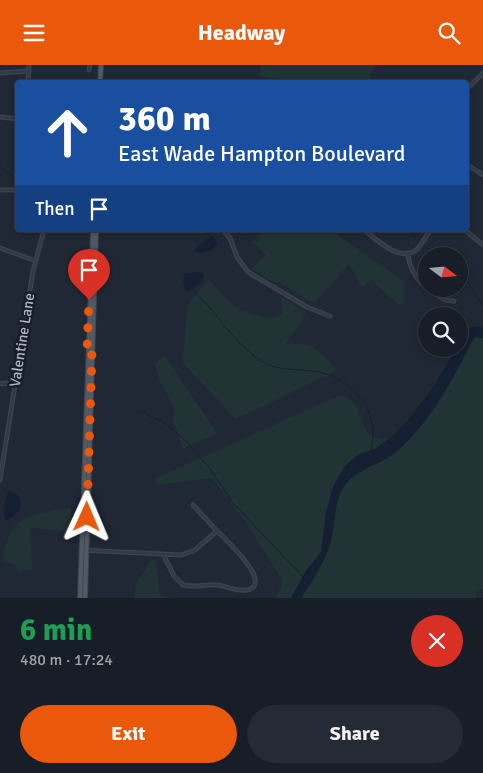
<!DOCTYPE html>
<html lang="en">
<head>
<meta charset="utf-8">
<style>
	body { margin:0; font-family:Signika,sans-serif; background:#252b34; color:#f1f3f6; height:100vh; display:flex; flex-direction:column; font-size:19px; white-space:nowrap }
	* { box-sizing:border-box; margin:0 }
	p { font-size:16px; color:#9fa2a8 }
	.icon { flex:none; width:28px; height:28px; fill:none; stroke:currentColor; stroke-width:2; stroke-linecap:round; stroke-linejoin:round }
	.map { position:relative; height:533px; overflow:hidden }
	.drawer { display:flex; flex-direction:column; background:#181e28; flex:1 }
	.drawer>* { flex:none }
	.top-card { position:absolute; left:15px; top:15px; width:454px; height:152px; border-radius:5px; box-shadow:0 2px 8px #0003,0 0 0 1px #363c45; background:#1a4fa0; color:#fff; overflow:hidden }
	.needle { width:32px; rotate:106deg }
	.buttons { position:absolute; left:418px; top:182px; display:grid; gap:10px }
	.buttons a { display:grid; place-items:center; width:50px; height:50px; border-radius:50%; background:#181e28; box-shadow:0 2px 8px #0003,0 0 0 1px #363c45; font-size:25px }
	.pin { position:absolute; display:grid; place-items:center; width:42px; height:42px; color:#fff; margin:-51px -21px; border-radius:50% 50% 50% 0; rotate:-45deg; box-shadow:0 0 5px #0007 }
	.pin .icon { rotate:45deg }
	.me { position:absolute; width:55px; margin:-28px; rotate:1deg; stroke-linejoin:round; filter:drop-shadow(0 0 4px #0008) }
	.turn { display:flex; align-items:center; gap:18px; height:105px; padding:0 20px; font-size:22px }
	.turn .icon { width:65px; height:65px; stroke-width:2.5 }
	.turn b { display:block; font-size:35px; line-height:42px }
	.then { display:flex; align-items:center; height:48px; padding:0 20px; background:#0003; gap:10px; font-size:19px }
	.round { display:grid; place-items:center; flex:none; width:52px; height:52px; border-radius:26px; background:#252b34 }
	.head { display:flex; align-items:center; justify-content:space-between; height:85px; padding:0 20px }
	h1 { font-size:30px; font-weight:700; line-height:38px; color:#1e9e55 }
	.primary-button { display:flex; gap:10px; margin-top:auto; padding:10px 20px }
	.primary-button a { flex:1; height:58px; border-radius:30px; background:#ea580c; color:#fff; font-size:20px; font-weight:700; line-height:58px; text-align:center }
	.primary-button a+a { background:#252b34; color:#f1f3f6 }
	header { display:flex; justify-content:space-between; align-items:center; height:65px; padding:0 20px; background:#ea580c; color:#fff; font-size:22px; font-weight:700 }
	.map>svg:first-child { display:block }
	.green { fill:#223336 }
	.water { fill:#141f31 }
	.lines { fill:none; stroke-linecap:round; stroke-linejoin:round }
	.stream { stroke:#141f31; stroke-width:1 }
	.street-casing { stroke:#3d434f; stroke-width:5 }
	.primary-casing { stroke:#3d434f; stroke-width:6 }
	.street { stroke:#333a46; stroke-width:2.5 }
	.primary { stroke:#515966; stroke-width:4 }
	.route { stroke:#ea580c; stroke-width:9; stroke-dasharray:0 16.2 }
	.labels { text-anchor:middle; stroke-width:5; stroke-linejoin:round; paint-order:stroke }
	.street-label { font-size:15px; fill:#adb4c3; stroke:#191f2a }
</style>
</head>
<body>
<header><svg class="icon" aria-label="menu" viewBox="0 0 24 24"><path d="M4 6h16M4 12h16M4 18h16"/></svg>Headway<svg class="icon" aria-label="search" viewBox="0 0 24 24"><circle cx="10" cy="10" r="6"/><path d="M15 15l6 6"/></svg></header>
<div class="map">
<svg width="483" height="533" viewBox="0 0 483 533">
	<rect width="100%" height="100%" fill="#202835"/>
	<g class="green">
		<path d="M261 0H377L369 10 373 18 286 17 285 15 260 11Z"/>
		<path d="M263 165H330L404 216 405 239 399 240 371 215 362 223 349 199 314 239 279 217H274L252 204 266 190 252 177Z"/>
		<path d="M209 214C230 240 240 250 274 253L283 247 280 231 307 248 286 279C291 279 297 279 302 279 317 281 328 295 336 306L236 354 183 298 187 240Z"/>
		<path d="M477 272 483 273V524L477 526 476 533H301C312 516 324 499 330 479 336 461 333 436 345 420 358 403 380 400 396 387 428 360 455 311 473 274Z"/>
		<path d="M164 290 217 368 183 384 173 354 175 344 160 317 155 299Z"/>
		<path d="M340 330C371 339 351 375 389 374L375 384 358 390 351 395 338 413 333 422 326 448 321 487 306 506 291 533H275L281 522V513L245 456 212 413 155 420 156 413Z"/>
		<path d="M70 443 71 451 75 455 76 466 73 467 31 463 32 505 17 506 15 499 2 497C10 449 28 450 70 443Z"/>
		<path d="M152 495H156L160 530 171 533H134L136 518Z"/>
	</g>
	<g class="water">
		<path d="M211 171 216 174 217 179C212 187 204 188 195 187L194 185Z"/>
		<path d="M196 207 203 208 204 211C201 218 194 223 188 226L185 225 183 215 185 209Z"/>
		<path d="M474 261 483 263V273L477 272 473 274C453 314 431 357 396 387 380 400 358 403 345 420 333 436 336 461 330 479 324 499 312 516 301 533H291L306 506 321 487 326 448 333 422 345 401 358 390 375 384 395 369 413 349 434 321 456 284H459C459 275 466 266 474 261Z"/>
		<path d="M9 425C28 433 22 449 6 455 2 447 5 433 9 425Z"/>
	</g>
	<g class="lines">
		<g class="stream">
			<path d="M0 102 18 115"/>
			<path d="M407 165 416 174"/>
			<path d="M426 183 442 187 448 191"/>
			<path d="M459 203 483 241"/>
			<path d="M193 224C198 231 205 237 211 244 226 263 241 282 261 296 277 306 296 304 313 306 347 311 376 339 373 374 373 378 371 381 371 385"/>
			<path d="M140 346 165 358 187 377 211 405 232 437 303 512"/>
		</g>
		<g class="street-casing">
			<g id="street">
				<path d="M89 5 90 0"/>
				<path d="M0 8 29 6"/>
				<path d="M28 18 29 0"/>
				<path d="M466 25 483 8"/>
				<path d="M0 52 18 54"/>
				<path d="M466 99 483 110"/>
				<path d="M0 125H18"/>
				<path d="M223 165 230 173 237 192 248 207 307 242 330 251"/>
				<path d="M364 165C376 174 400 198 416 185 422 180 426 171 430 165"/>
				<path d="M465 165 483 180"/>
				<path d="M0 183 36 196"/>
				<path d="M408 188C409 202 416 214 426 222"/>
				<path d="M428 224 445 235 454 236"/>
				<path d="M0 319 16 317"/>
				<path d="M0 415 33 206 44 165"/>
				<path d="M193 440 217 466"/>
				<path d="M81 485 181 490 195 485 217 466C224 473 275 519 247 525 237 527 227 521 217 520 206 519 194 523 183 520L174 511 163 489"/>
			</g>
		</g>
		<g class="primary-casing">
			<g id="primary">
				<path d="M100 18 101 0"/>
				<path d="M80 533 93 165"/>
				<path d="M85 533 96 165"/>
			</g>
		</g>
		<use href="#street" class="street"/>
		<use href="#primary" class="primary"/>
	</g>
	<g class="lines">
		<path class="route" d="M87 452 92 288H87L89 235"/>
	</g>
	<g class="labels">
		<g class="street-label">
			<text transform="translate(22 275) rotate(-81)" y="5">Valentine Lane</text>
		</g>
	</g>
</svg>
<div class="buttons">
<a><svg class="needle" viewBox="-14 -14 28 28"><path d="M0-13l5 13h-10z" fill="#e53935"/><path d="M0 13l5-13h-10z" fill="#9fa2a8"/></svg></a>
<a><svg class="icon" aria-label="search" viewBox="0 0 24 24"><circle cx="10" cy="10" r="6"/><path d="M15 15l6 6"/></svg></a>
</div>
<div class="pin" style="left:89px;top:235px;background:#d93025"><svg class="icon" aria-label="arrive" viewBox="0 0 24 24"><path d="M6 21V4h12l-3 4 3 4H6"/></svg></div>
<svg class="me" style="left:87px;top:452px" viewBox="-20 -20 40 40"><path d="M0-17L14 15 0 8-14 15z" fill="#ea580c" stroke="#fff" stroke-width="4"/></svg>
<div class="top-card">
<div class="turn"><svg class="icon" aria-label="ahead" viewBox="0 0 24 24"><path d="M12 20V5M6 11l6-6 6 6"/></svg><div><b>360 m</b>East Wade Hampton Boulevard</div></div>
<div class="then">Then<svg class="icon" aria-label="arrive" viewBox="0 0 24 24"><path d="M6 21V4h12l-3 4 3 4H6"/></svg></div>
</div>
</div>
<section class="drawer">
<div class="head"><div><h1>6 min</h1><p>480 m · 17:24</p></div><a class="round" style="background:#d93025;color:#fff"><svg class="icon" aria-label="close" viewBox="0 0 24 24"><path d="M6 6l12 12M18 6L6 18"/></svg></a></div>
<div class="primary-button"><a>Exit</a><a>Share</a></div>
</section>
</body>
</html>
